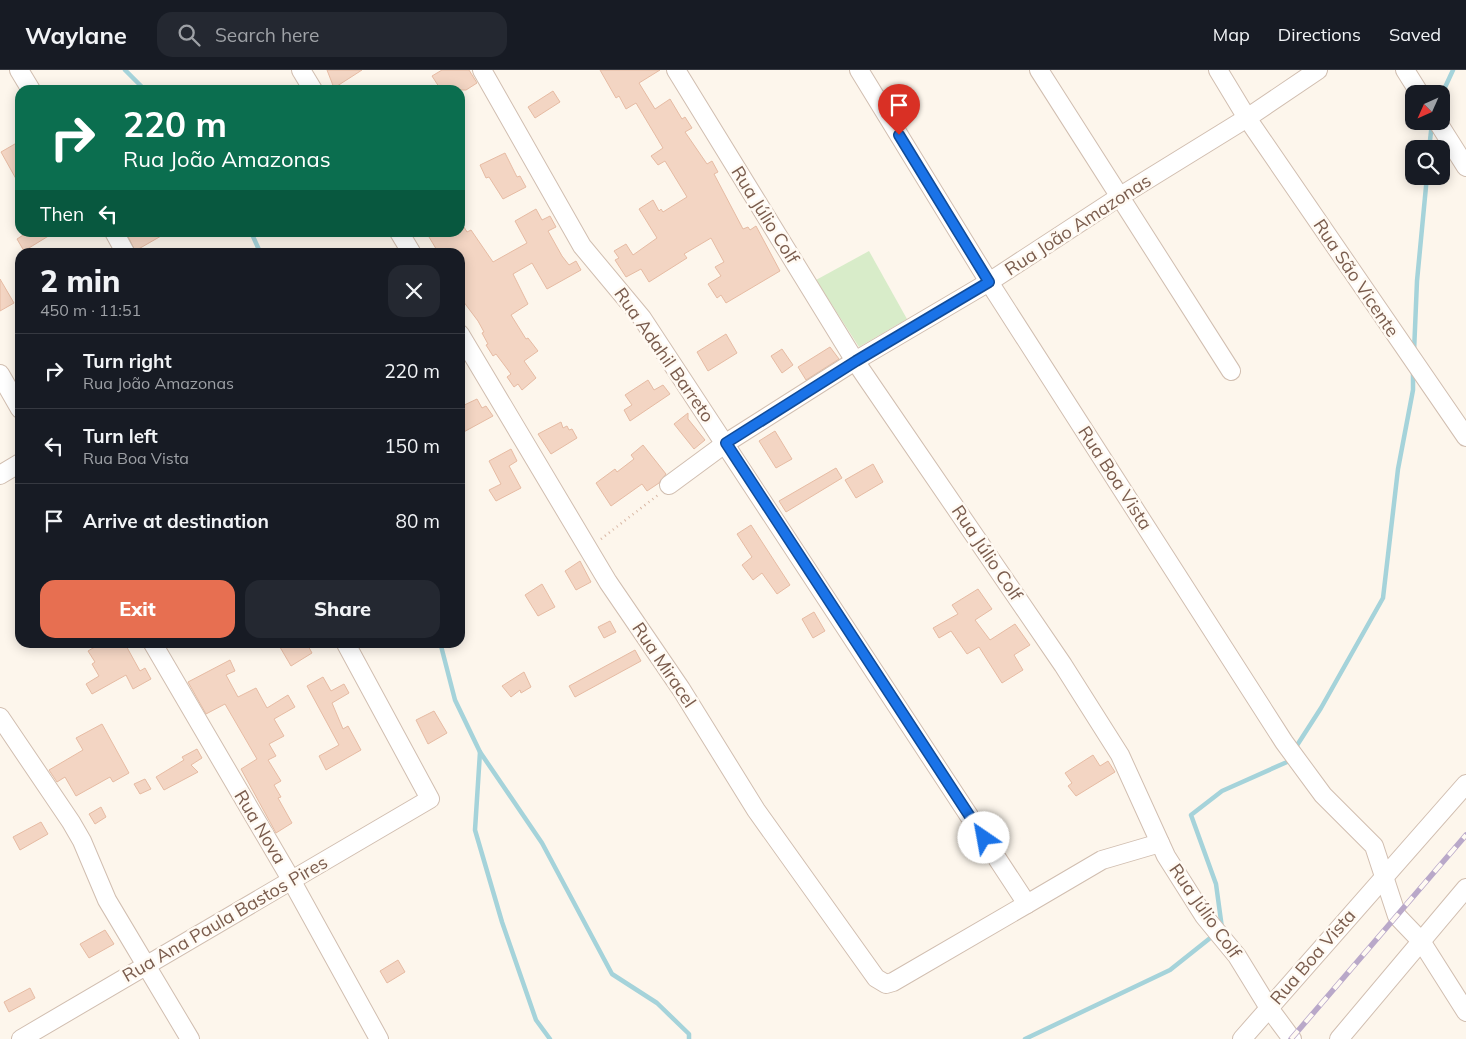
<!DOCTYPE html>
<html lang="en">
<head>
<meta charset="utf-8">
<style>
	body { margin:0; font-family:Mulish,sans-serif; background:#242831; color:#f1f3f6; height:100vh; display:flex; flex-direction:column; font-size:19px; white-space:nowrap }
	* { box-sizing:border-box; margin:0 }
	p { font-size:16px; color:#9ea1a6 }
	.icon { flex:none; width:28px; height:28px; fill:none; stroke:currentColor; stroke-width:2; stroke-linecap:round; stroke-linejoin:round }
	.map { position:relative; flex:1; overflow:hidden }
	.panel { position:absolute; left:15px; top:178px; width:450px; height:400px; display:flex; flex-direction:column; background:#171b24; border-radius:15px; box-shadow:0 2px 12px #0003 }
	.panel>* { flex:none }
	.banner { position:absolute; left:15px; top:15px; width:450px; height:152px; border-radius:15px; box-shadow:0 2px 12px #0003; background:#0b6e4f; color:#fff; overflow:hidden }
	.needle { width:32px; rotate:225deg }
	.tools { position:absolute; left:1405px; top:15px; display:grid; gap:10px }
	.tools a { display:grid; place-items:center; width:45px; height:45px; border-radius:10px; background:#171b24; box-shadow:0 2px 12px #0003; font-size:25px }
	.pin { position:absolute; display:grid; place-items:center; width:42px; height:42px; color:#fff; margin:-51px -21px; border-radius:50% 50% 50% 0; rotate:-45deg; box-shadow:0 0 5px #0007 }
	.pin .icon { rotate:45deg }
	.me { position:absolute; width:55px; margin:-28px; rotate:327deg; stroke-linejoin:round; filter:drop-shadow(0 0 4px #0008) }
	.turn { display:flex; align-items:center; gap:18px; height:105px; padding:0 25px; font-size:22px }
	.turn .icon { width:65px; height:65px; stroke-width:2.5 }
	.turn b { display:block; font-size:35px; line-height:42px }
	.then { display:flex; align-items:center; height:48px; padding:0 25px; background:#0003; gap:10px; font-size:19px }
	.round { display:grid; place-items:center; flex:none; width:52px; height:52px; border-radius:15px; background:#242831 }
	.overview { display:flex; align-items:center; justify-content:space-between; height:85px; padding:0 25px }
	h1 { font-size:30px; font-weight:800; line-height:38px }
	.action { display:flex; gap:10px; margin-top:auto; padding:10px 25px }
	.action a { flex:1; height:58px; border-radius:15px; background:#e76f51; color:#fff; font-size:20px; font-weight:800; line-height:58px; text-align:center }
	.action a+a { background:#242831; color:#f1f3f6 }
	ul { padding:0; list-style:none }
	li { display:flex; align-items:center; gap:15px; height:75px; padding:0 25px; border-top:1px solid #363941 }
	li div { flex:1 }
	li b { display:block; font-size:19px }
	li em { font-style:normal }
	header { display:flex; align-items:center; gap:30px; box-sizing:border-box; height:70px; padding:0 25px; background:#171b24; border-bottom:1px solid #363941 }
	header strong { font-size:24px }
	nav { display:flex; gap:28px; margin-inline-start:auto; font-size:18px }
	.search { width:350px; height:45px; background:#242831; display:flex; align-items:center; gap:12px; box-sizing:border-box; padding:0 18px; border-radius:15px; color:#9ea1a6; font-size:19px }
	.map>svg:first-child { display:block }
	.green { fill:#d8ecc9 }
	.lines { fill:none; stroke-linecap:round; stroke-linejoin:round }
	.stream { stroke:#a5d3da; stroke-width:4.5 }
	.building { fill:#f3d5c3; stroke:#e6bba3 }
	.minor-casing { stroke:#d1beb0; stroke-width:20 }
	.path { stroke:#d9b8a5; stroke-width:2.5; stroke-dasharray:1 4; stroke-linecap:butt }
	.minor { stroke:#fff; stroke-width:18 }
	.rail-casing { stroke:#b9a8c9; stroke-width:5.5 }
	.rail { stroke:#fffaf3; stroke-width:4; stroke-dasharray:11; stroke-linecap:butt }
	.route-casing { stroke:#114b97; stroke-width:12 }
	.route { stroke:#1a73e8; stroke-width:9 }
	.labels { text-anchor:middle; stroke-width:5; stroke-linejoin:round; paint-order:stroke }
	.street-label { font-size:18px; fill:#7a5c4d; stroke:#fffaf3 }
</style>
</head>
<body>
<header>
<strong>Waylane</strong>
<div class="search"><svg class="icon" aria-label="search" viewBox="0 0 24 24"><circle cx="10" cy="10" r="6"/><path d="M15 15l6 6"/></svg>Search here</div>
<nav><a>Map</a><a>Directions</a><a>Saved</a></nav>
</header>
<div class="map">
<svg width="1466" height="969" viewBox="0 0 1466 969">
	<rect width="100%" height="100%" fill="#fdf6ec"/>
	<path class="green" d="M869 181 907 249 859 277 816 210Z"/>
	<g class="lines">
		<g class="stream">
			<path d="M125 0 145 20"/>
			<path d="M1441 26 1453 0"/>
			<path d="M1429 79 1432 53"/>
			<path d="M251 162 260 182"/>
			<path d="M1414 282 1417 211 1427 106"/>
			<path d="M440 572 455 630 480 682 475 760 502 852 536 950 550 969"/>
			<path d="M1294 680 1321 638 1383 528 1398 399 1413 320V300"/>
			<path d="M480 682 542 773 612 904 657 933 689 964V969"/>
			<path d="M1222 858 1216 814 1191 745 1222 721 1287 692 1290 687"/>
			<path d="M1025 969 1170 900 1214 865"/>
		</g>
	</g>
	<g class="building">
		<path d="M327 0H362L334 18Z"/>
		<path d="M442 0H469L477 13 466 20H441L432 6Z"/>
		<path d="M600 0H660L639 13 655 39 670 29 682 49 685 47 692 58 685 62 707 94 712 91 718 102 714 104 743 159 748 157 750 160 756 156 780 201 726 233 721 225 717 228 708 214 721 206 715 197 724 192 711 168 684 184 687 188 649 212 641 199 626 207 615 190 619 188 614 181 626 174 633 185 657 168 639 139 653 130 659 141 661 139 663 142 687 127 665 91 658 95 651 86 663 78 636 33 626 39 619 26 616 28Z"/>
		<path d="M553 21 560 32 535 48 528 37Z"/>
		<path d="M20 71V116L1 82Z"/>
		<path d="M505 83 517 107 520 106 526 117 503 129 489 107 486 108 480 95Z"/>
		<path d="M536 139 542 150 550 146 556 157 548 161 562 186 569 195 576 191 581 200 547 219 532 193 513 204 528 234 511 245 526 269 528 268 538 281 524 291 536 308 522 320 518 314 514 317 507 307 511 304 496 284 493 286 486 275 488 274 482 263 484 262 478 251 460 227V182H438L426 162H460V160L464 157 467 162 471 160 493 192 527 173 515 151Z"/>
		<path d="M28 162H55L24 181 17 169Z"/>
		<path d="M126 162H168L135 181Z"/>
		<path d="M0 209 14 233 0 241Z"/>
		<path d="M726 264 737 283 708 301 697 282Z"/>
		<path d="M830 277 839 289 806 310 798 297Z"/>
		<path d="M782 279 793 295 782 303 771 286Z"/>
		<path d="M648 310 654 320 663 315 670 324 630 351 624 340 632 335 625 325Z"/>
		<path d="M477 329 482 338 486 336 493 346 460 364V337Z"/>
		<path d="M688 343V349L705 370 694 379 674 354Z"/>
		<path d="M561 352 563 358 567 356 569 360 572 359 577 368 551 384 538 364Z"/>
		<path d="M775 361 792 389 776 398 759 371Z"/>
		<path d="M643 375 666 404 659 413 647 421 642 414 611 436 596 413 615 399 617 402 634 389 631 385Z"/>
		<path d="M511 379 517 391 509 396 521 418 496 431 489 420 501 414 489 391Z"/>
		<path d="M873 394 883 412 856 428 845 410Z"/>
		<path d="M836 398 842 408 786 442 779 431Z"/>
		<path d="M751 455 790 515 777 524 762 503 753 510 742 495 752 487 737 464Z"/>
		<path d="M580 491 591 512 576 520 565 501Z"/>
		<path d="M542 514 555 537 538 546 525 525Z"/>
		<path d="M978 519 992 539 975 550 990 570 1015 554 1030 575 1014 585 1023 600 1002 613 979 577 967 584 951 561 939 568 933 558 958 544 952 535Z"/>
		<path d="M814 542 825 561 813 568 802 549Z"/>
		<path d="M610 551 616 562 604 568 598 557Z"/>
		<path d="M103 572H124L140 601 145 598 151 609 133 619 126 605 92 624 86 614 99 606 92 594 95 592 88 581Z"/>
		<path d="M277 572H306L312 583 291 596Z"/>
		<path d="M635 580 641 591 575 627 569 616Z"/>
		<path d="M230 590 235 601 226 605 238 627 256 618 267 638 288 625 295 637 274 649 284 666 269 674 276 686 268 690 281 711 274 715 281 727 278 728 292 753 276 763 241 699 257 689 225 634 206 644 188 612Z"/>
		<path d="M524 602 531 617 521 623 520 620 511 627 502 616Z"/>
		<path d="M323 607 331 621 344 614 349 623 332 633 343 659 348 656 361 680 326 700 319 686 339 675 307 616Z"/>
		<path d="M434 641 447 663 428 674 416 650Z"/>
		<path d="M102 654 129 703 113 712 110 707 76 726 65 707 57 712 49 700 83 680 76 668Z"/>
		<path d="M197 679 202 688 191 695 198 702 164 720 156 707 184 690 182 687Z"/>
		<path d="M1093 685 1100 696 1108 691 1115 702 1076 726 1068 716 1072 713 1065 703Z"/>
		<path d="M145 709 151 719 140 724 134 714Z"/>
		<path d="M101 737 106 747 95 754 89 744Z"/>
		<path d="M41 752 48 764 20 780 13 767Z"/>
		<path d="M105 860 114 874 89 888 80 874Z"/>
		<path d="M398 890 405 902 387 913 380 901Z"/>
		<path d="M30 918 35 928 9 942 4 932Z"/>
	</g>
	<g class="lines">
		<g class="minor-casing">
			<g id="minor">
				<path d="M19 0 31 20"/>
				<path d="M301 0 313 20"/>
				<path d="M676 0 855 291 1063 595 1120 685 1166 786 1204 846 1237 886 1269 938 1292 969"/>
				<path d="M859 0 989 212 1284 672 1323 725 1374 776 1397 846 1421 871 1466 942"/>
				<path d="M1039 0 1231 301"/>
				<path d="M1218 0 1247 48 1466 367"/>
				<path d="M1405 0 1420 24"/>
				<path d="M1437 51 1466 97"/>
				<path d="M114 162 125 182"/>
				<path d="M399 162 411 182"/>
				<path d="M460 264 608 512 681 619 756 740 876 908 886 914 893 912 1027 834 642 248 582 176 482 0"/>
				<path d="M0 304 20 339"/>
				<path d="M0 405 20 393"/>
				<path d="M669 415 726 373 855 291 989 212 1119 127 1247 48 1318 0"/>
				<path d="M152 572 289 806 379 969"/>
				<path d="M0 647 71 752 82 771 107 830 190 969"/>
				<path d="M1027 834 1102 790 1160 773"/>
				<path d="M21 969 430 729 345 572"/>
				<path d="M1242 969 1466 714"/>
				<path d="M1339 969 1466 818"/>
			</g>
		</g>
		<path class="path" d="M601 469 658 425"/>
		<use href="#minor" class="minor"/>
		<g class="rail-casing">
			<path id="rail" d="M1291 969 1466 765"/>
		</g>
		<use href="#rail" class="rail"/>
	</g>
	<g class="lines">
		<g class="route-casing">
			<path id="route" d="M899 65 989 212 856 291 726 373 984 768"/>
		</g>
		<use href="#route" class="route"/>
	</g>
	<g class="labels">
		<g class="street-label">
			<text transform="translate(765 145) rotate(58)" y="6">Rua Júlio Colf</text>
			<text transform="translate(1078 155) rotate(-33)" y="6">Rua João Amazonas</text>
			<text transform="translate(1356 208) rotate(56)" y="6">Rua São Vicente</text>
			<text transform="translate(664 285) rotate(55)" y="6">Rua Adahil Barreto</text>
			<text transform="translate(1115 408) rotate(57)" y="6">Rua Boa Vista</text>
			<text transform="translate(987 483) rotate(56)" y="6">Rua Júlio Colf</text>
			<text transform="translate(664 595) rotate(56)" y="6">Rua Miracel</text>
			<text transform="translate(260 757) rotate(59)" y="6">Rua Nova</text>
			<text transform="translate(1205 841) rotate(55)" y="6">Rua Júlio Colf</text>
			<text transform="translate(225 849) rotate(-30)" y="6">Rua Ana Paula Bastos Pires</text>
			<text transform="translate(1313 887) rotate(-49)" y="6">Rua Boa Vista</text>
		</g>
	</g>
</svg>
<div class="tools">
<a><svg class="needle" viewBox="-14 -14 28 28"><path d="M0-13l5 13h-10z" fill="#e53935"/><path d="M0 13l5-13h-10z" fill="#9ea1a6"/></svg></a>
<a><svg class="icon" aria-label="search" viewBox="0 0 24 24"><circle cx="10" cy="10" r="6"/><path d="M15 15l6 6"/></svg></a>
</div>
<div class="pin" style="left:899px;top:65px;background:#d93025"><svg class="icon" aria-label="arrive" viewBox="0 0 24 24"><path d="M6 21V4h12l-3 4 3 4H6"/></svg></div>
<svg class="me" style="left:984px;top:768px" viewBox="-20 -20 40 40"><circle r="19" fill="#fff"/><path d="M0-13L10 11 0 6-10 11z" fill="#1a73e8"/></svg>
<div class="banner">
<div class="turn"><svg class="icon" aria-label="right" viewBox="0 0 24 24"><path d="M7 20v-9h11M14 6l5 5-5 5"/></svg><div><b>220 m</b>Rua João Amazonas</div></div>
<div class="then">Then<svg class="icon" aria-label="left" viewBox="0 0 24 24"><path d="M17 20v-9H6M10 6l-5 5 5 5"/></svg></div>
</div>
<section class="panel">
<div class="overview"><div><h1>2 min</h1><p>450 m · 11:51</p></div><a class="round"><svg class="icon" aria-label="close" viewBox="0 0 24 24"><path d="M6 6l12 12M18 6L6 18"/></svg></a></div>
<ul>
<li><svg class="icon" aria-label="right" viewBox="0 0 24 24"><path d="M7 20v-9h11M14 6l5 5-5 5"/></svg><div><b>Turn right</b><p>Rua João Amazonas</p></div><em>220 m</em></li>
<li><svg class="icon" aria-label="left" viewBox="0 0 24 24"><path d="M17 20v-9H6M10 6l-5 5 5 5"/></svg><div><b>Turn left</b><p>Rua Boa Vista</p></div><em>150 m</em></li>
<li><svg class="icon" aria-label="arrive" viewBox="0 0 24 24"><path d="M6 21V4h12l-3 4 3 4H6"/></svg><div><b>Arrive at destination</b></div><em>80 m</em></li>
</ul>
<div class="action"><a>Exit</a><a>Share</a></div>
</section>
</div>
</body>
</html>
